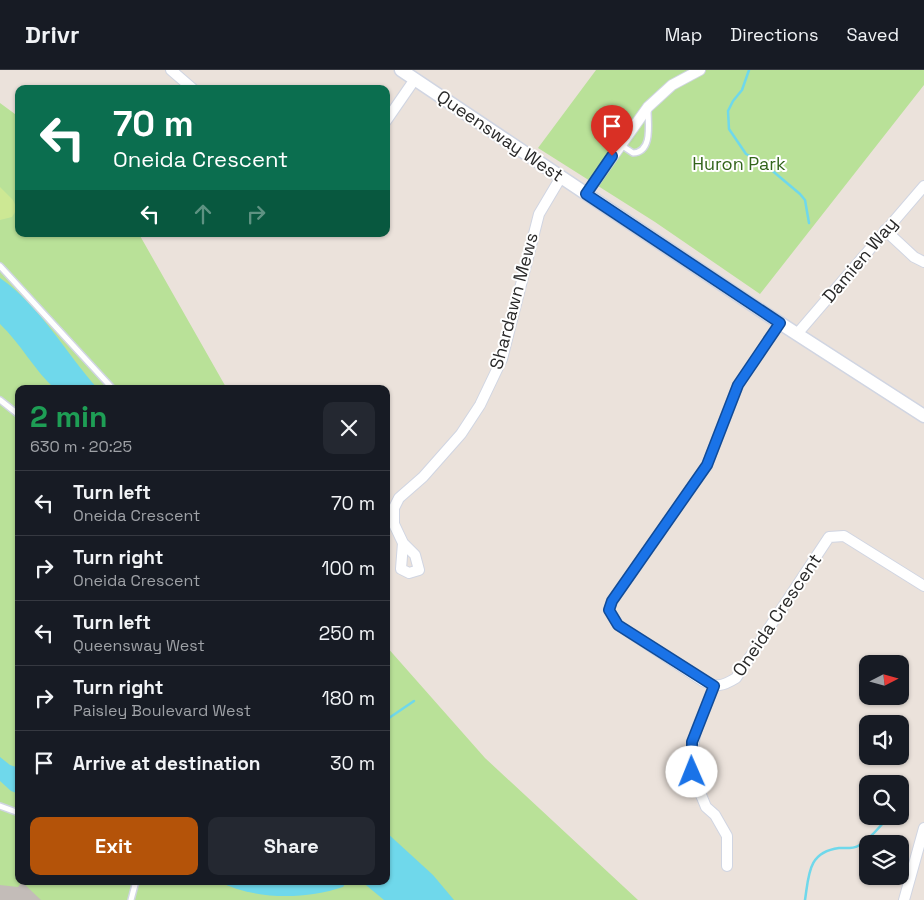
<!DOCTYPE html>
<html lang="en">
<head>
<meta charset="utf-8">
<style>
	body { margin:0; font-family:"Space Grotesk",sans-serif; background:#242831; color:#f1f3f6; height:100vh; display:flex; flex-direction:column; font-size:19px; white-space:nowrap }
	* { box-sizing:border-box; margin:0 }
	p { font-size:16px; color:#9ea1a6 }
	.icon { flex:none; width:28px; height:28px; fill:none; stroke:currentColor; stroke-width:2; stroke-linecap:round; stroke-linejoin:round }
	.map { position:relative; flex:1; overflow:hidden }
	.side { position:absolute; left:15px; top:315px; width:375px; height:500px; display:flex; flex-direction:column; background:#171b24; border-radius:10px; box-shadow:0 1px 4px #0004 }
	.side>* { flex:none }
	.top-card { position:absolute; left:15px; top:15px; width:375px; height:152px; border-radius:10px; box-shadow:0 1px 4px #0004; background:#0b6e4f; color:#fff; overflow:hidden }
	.needle { width:32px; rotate:84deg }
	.controls { position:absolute; left:859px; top:585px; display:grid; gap:10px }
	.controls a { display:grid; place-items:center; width:50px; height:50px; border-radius:10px; background:#171b24; box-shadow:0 1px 4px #0004; font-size:25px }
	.pin { position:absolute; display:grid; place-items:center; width:42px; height:42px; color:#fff; margin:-51px -21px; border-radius:50% 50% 50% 0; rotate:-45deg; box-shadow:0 0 5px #0007 }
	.pin .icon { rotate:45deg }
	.me { position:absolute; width:55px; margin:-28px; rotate:359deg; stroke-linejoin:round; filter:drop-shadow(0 0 4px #0008) }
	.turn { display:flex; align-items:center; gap:18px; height:105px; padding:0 15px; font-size:22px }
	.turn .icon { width:65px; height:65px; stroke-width:2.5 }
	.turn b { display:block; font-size:35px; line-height:42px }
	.lanes { display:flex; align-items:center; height:48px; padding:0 15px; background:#0003; justify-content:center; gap:25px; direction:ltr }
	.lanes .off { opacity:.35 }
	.round { display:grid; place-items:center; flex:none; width:52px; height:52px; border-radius:10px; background:#242831 }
	.summary { display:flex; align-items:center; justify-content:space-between; height:85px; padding:0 15px }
	h1 { font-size:30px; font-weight:700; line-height:38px; color:#1e9e55 }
	.primary-button { display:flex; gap:10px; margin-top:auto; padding:10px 15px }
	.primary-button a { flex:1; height:58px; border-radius:10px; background:#b45309; color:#fff; font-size:20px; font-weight:700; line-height:58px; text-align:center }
	.primary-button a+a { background:#242831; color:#f1f3f6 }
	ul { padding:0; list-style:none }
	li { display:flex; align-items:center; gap:15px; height:65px; padding:0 15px; border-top:1px solid #363941 }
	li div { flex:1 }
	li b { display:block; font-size:19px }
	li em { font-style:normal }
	header { display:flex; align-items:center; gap:30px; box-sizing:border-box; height:70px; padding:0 25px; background:#171b24; border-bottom:1px solid #363941 }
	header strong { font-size:24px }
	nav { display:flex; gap:28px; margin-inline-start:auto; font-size:18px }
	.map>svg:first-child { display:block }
	.green { fill:#b9e198 }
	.pitch { fill:#cde894 }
	.water { fill:#6fd8eb }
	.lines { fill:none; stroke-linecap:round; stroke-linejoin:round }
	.stream { stroke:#6fd8eb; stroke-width:2.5 }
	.building { fill:#c3bcb8 }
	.service-casing { stroke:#d0d5e2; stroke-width:8 }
	.minor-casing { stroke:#d0d5e2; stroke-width:12 }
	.tertiary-casing { stroke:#d0d5e2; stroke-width:15 }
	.service { stroke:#fff; stroke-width:5 }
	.minor { stroke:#fff; stroke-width:10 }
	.tertiary { stroke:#fff; stroke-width:12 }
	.route-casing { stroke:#114b97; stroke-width:12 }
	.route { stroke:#1a73e8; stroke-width:9 }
	.labels { text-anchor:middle; stroke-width:4; stroke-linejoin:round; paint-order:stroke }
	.street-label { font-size:18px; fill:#292929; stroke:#fff }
	.park-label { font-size:18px; fill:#32641b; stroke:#fff }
</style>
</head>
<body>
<header>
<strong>Drivr</strong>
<nav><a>Map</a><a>Directions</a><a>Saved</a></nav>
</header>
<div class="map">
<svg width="924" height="830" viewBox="0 0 924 830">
	<rect width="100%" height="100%" fill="#ebe2db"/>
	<g class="green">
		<path d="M596 0H924V15L760 224 655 152 538 78Z"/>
		<path d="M0 33 19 47V164H139L227 319H19V811H386V576L485 688 638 830H0Z"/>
	</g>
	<path class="pitch" d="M0 117 13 130 17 139 12 147 0 150Z"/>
	<g class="water">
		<path d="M0 208C41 237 65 282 98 319H55C34 300 21 274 0 254Z"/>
		<path d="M0 687 10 695 19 698V724L11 721 0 711Z"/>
		<path d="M386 762 433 805 454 830H384L361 811H386Z"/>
		<path d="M218 811H344L345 814 343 817C304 830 254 830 218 811Z"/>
	</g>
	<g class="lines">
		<g class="stream">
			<path d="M749 0 742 20 733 31 728 41 729 59 746 84 762 92 800 124 805 130 809 153"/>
			<path d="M386 650 414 631"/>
			<path d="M805 830C809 804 808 782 839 778 845 778 853 779 858 776 869 770 876 761 884 752"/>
		</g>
	</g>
	<path class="building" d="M22 812 41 830H0V815L18 817Z"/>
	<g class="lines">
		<g class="service-casing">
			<g id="service">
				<path d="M621 75 633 83C653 82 648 54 648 40"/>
				<path d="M0 196 113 319"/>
				<path d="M0 330 19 345"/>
				<path d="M0 736 19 743"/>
				<path d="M131 830 136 811"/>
			</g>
		</g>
		<g class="minor-casing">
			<g id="minor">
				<path d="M171 0 193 19"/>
				<path d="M386 51 415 9"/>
				<path d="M586 124 648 37 672 15 700 0"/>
				<path d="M885 160 914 187 924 192"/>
				<path d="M780 253 738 315 707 395 612 531 609 540 618 555 703 611C716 618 723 616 736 608L829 467 844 466 924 516"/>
				<path d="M797 264 924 116"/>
				<path d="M403 473 401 499 409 503 419 500 415 485 403 473 394 454V438L399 428 423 407 461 364 480 335 502 289 539 144 561 107"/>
				<path d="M714 616 696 661 691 687 692 703 706 737 715 745 727 766V796"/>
				<path d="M904 830 924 758"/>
			</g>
		</g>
		<g class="tertiary-casing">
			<path id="tertiary" d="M401 0 769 246 924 346"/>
		</g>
		<use href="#service" class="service"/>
		<use href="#minor" class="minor"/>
		<use href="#tertiary" class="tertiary"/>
	</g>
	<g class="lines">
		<g class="route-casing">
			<path id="route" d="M612 86 586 124 780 253 738 315 707 395 612 531 609 540 618 555 714 616 692 672V702"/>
		</g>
		<use href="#route" class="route"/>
	</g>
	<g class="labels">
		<g class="street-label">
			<text transform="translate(500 66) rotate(34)" y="6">Queensway West</text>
			<text transform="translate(860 190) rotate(-50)" y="6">Damien Way</text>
			<text transform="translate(514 231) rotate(-75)" y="6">Shardawn Mews</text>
			<text transform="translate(777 545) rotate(-56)" y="6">Oneida Crescent</text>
		</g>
		<g class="park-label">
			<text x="739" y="100">Huron Park</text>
		</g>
	</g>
</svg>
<div class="controls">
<a><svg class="needle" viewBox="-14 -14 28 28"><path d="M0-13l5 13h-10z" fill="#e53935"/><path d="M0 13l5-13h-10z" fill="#9ea1a6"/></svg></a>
<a><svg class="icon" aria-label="sound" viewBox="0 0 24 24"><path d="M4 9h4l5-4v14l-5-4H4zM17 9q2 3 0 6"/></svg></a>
<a><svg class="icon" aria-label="search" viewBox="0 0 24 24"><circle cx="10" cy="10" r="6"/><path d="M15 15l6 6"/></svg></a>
<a><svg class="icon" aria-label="layers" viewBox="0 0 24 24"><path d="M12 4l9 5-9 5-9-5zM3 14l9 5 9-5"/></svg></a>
</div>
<div class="pin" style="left:612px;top:86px;background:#d93025"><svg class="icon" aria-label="arrive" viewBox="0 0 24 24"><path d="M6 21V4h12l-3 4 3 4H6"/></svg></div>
<svg class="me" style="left:692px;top:702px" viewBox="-20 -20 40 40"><circle r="19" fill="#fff"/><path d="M0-13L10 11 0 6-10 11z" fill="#1a73e8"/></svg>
<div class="top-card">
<div class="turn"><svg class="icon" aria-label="left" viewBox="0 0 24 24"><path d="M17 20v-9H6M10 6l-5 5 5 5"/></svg><div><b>70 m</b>Oneida Crescent</div></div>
<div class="lanes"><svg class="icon" aria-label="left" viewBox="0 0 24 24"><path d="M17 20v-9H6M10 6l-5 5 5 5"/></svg><svg class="icon off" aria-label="ahead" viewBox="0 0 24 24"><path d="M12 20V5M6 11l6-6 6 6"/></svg><svg class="icon off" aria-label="right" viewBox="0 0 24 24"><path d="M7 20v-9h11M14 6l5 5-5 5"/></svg></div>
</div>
<section class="side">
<div class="summary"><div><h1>2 min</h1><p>630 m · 20:25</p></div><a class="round"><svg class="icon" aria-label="close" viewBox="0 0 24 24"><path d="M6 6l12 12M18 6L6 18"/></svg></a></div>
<ul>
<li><svg class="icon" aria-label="left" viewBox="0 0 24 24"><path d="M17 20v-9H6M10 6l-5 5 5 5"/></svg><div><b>Turn left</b><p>Oneida Crescent</p></div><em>70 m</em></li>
<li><svg class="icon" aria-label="right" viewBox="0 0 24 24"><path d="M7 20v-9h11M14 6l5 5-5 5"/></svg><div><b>Turn right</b><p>Oneida Crescent</p></div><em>100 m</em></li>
<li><svg class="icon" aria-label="left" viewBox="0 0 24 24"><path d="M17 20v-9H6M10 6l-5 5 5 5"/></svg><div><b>Turn left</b><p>Queensway West</p></div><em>250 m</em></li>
<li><svg class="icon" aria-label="right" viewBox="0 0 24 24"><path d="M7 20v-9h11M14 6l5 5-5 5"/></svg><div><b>Turn right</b><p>Paisley Boulevard West</p></div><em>180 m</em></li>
<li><svg class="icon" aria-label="arrive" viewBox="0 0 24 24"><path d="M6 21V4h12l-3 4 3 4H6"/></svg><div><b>Arrive at destination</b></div><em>30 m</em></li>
</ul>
<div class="primary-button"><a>Exit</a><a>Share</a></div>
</section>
</div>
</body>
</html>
